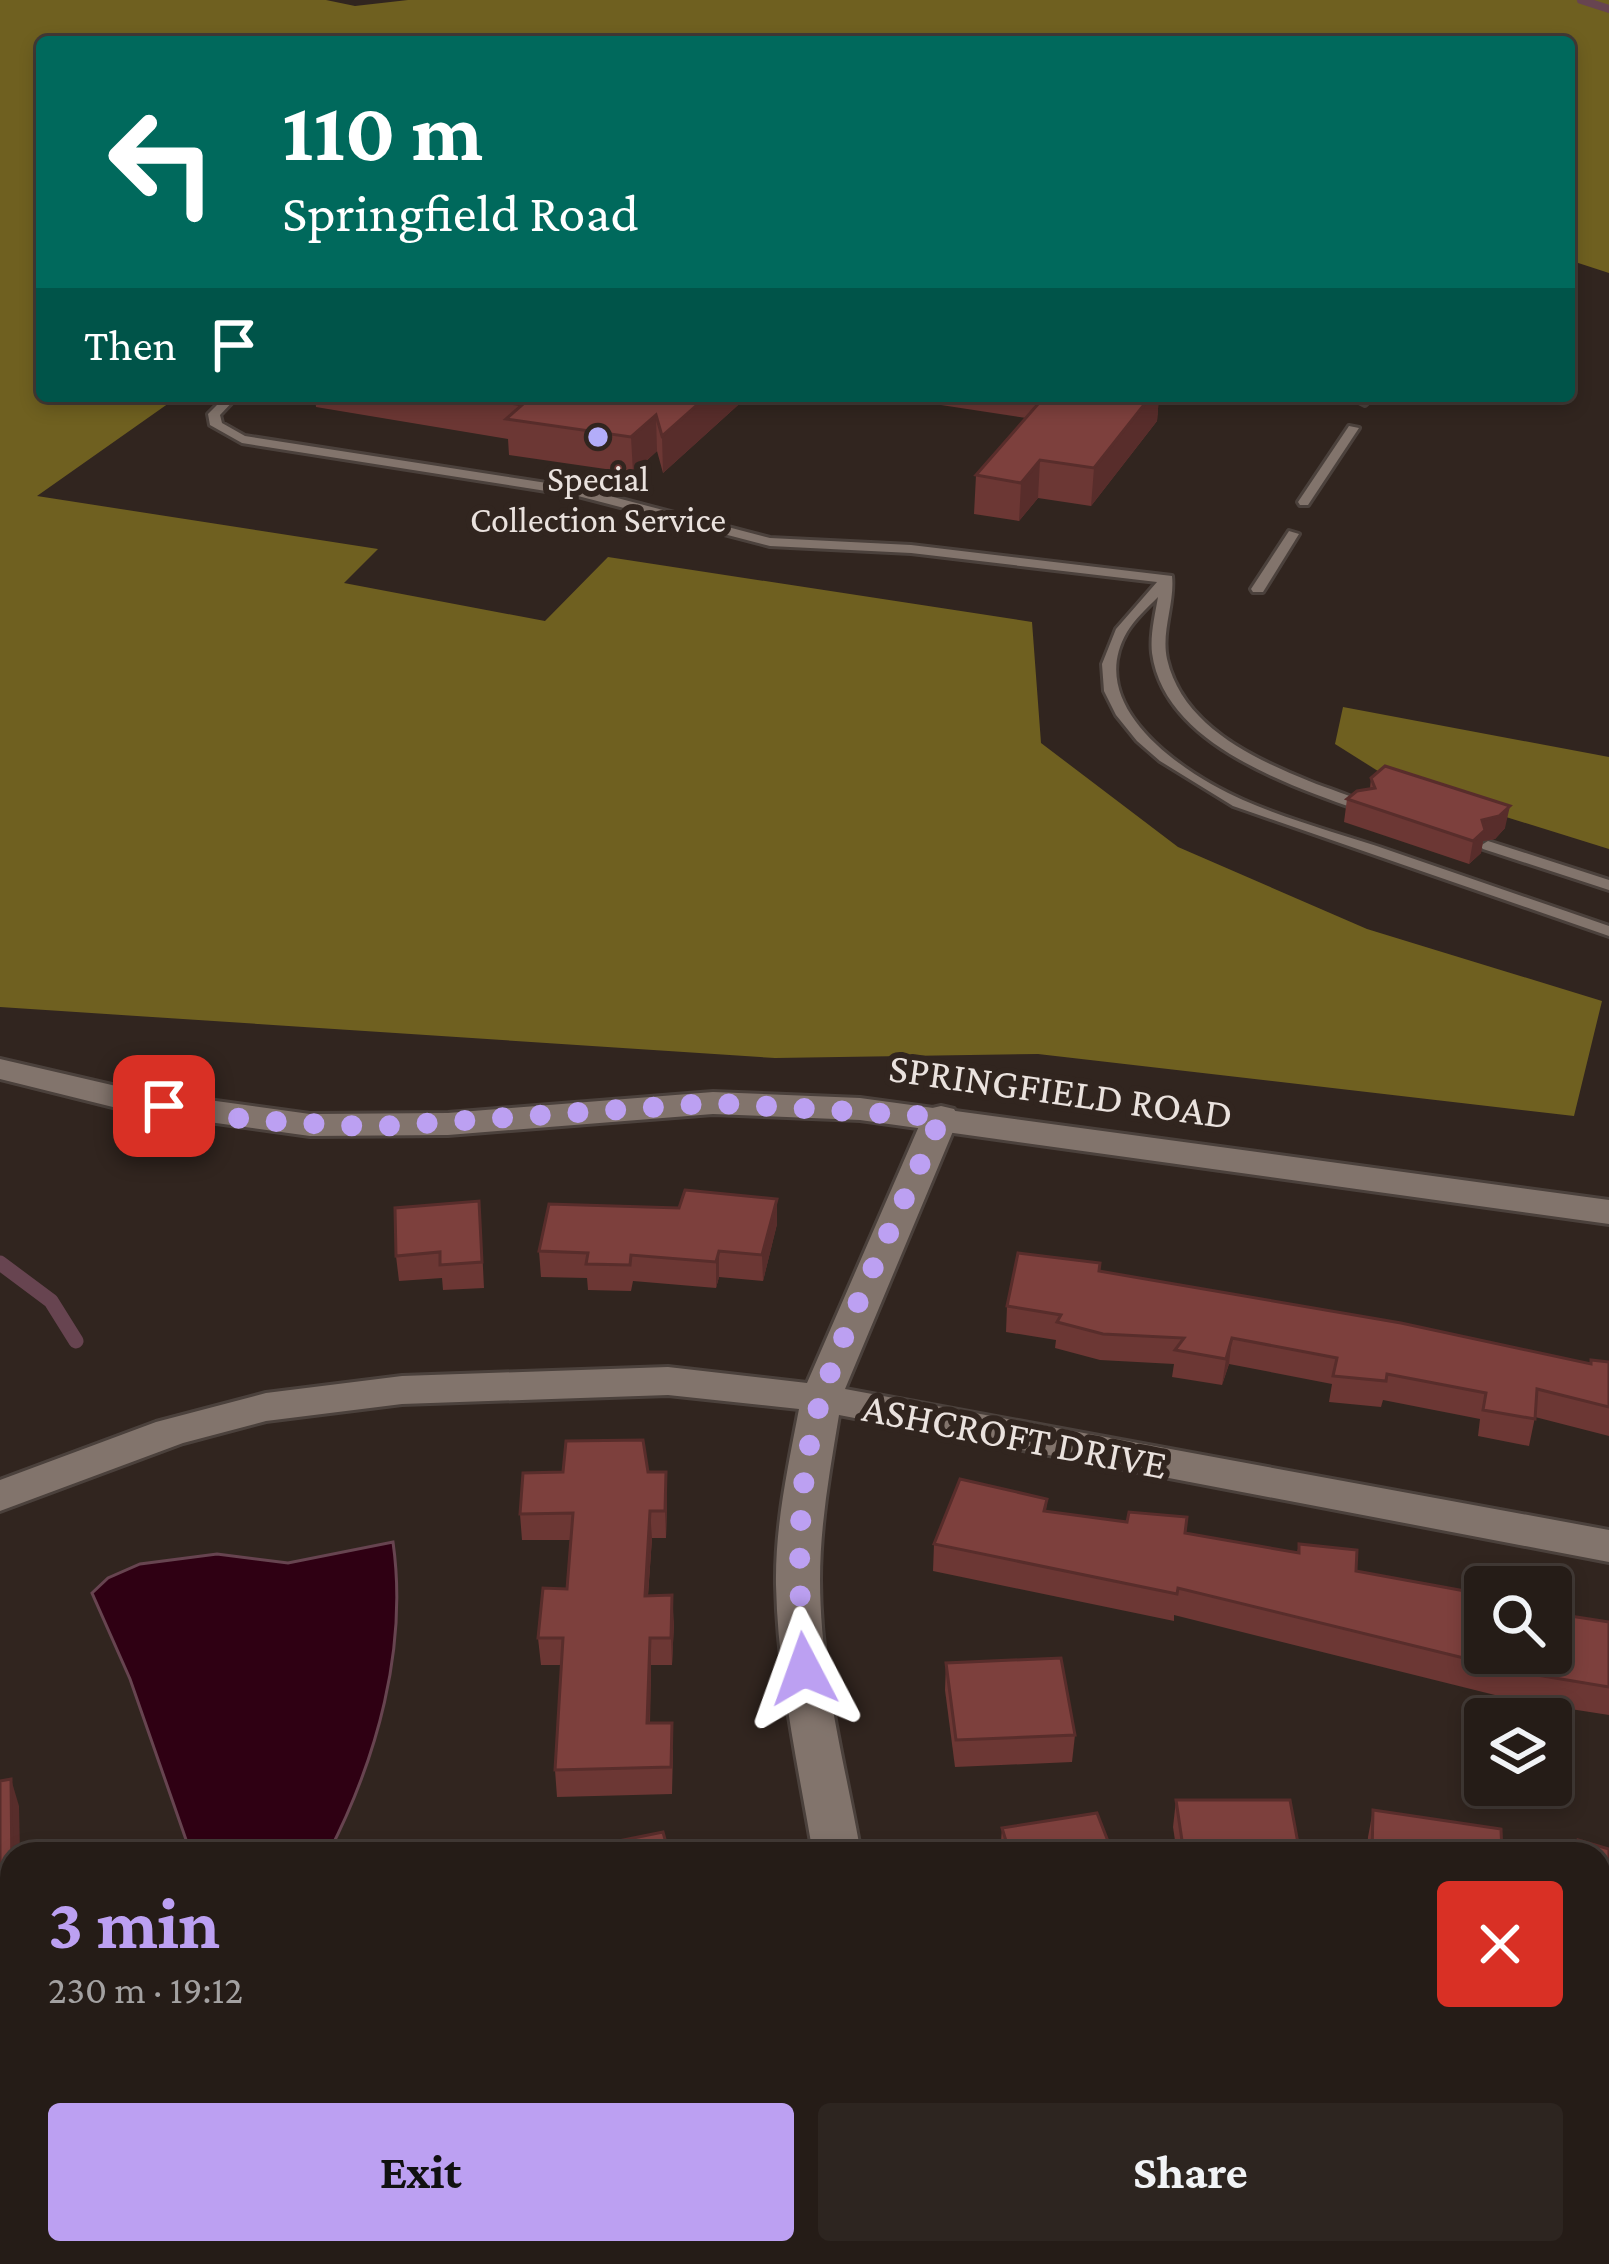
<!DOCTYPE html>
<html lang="en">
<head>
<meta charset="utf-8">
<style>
	body { margin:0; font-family:"Crimson Pro",serif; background:#2d2520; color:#f1f3f6; height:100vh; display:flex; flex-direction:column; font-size:45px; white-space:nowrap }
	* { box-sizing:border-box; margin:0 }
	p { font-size:39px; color:#a3a1a1 }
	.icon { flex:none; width:66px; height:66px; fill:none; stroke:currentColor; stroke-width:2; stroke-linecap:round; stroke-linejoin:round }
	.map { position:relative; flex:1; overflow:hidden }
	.details { position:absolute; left:0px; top:1842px; width:1611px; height:423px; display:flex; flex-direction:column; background:#251c17; border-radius:36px 36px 0 0; box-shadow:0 6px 18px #0003,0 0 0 3px #423a36 }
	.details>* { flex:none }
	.hud { position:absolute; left:36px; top:36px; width:1539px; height:366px; border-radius:12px; box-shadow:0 6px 18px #0003,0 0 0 3px #423a36; background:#00695c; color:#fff; overflow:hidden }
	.fabs { position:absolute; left:1464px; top:1566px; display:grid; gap:24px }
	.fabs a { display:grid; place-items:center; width:108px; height:108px; border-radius:12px; background:#251c17; box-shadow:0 6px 18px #0003,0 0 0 3px #423a36; font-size:60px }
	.pin { position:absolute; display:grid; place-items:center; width:102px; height:102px; color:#fff; margin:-51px; border-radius:24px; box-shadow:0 6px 18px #0006 }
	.me { position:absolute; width:132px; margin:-66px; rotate:356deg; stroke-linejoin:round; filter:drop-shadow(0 0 9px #0008) }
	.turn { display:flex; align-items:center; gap:42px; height:252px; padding:0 48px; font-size:54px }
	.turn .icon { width:156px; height:156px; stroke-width:2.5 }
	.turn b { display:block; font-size:84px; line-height:102px }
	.then { display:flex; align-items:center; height:114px; padding:0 48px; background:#0003; gap:24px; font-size:45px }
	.round { display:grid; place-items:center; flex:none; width:126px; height:126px; border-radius:12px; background:#2d2520 }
	.head { display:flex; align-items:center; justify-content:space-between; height:204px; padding:0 48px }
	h1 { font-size:72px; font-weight:700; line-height:90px; color:#bca0f2 }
	.cta { display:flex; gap:24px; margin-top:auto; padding:24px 48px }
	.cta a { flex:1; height:138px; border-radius:12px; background:#bca0f2; color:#111; font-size:48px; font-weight:700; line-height:138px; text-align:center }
	.cta a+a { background:#2d2520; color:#f1f3f6 }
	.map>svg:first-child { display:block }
	.forest { fill:#6f6020 }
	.water { fill:#2f0013; stroke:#674450; stroke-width:3 }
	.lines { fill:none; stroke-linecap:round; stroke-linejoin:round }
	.stream-far1 { stroke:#674450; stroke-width:8 }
	.stream { stroke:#674450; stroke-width:15 }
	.lane-casing { stroke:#4b413c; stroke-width:6 }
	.street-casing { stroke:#4b413c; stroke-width:6 }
	.secondary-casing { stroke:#4b413c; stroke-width:6 }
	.lane { fill:#82746c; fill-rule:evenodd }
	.street { fill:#82746c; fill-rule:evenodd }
	.secondary { fill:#82746c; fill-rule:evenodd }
	.wall { fill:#6c3734 }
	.shaded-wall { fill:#582d2b }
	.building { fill:#7d403d; stroke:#582d2b; stroke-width:3 }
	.route { stroke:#bca0f2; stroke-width:21; stroke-dasharray:0 37.8 }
	.poi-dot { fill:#b3adf9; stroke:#31251f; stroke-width:4.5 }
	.labels { text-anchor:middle; stroke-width:12; stroke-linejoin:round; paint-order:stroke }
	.far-poi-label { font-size:36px; fill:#eae2de; stroke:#31251f }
	.street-label { font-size:42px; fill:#eae2de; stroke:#31251f }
</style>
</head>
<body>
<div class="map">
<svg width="1609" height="2264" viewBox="0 0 1609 2264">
	<rect width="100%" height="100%" fill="#31251f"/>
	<g class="forest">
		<path d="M0 0H326L355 6 408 0H1609V273L1569 260V42H42V396H179L37 496 378 549 344 583 545 621 608 557 1032 622 1041 743 1178 847 1367 929 1602 1001 1574 1116 1038 1054 775 1058 0 1007Z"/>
		<path d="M1343 707 1609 757V849L1397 783 1335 744Z"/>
	</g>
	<path class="water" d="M393 1542C408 1648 377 1759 328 1854H191L130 1679 92 1593 108 1578 140 1564 217 1554 288 1563Z"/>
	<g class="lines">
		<path class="stream-far1" d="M1581 0 1609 9"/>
		<path class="stream" d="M0 1263 51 1301 76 1341"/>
		<g class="lane-casing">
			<g id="lane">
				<path d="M226 396H238L220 415 222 423 245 436 579 488 770 538 911 545 1172 576C1175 603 1161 631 1167 659 1182 725 1252 758 1309 781 1328 789 1352 795 1369 806L1361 811 1356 809C1283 783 1164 742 1152 653 1150 635 1155 615 1158 597 1147 608 1135 619 1127 632 1083 707 1184 774 1243 800 1290 821 1342 834 1391 851 1464 876 1536 901 1609 926V936L1233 806 1160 761 1137 741 1116 715 1104 691 1102 664 1116 629 1157 582 911 553 770 546 578 496 242 443 210 425 208 414Z"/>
				<path d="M1363 396H1375L1365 405 1359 402Z"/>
				<path d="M1349 426 1359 428 1308 505H1300L1298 502Z"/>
				<path d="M1289 531 1299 534 1263 592H1253L1251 589Z"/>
				<path d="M1488 841 1609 880V890L1483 849 1480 846Z"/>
			</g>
		</g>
		<g class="street-casing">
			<g id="street">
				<path d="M941 1106 954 1109 959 1117 845 1389 1609 1530V1562L839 1415C830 1470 820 1524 820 1580 820 1672 845 1764 861 1854H813C798 1765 778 1676 776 1585 775 1526 788 1467 799 1409L668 1395 402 1404 266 1421 183 1443 0 1511V1480L156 1422 266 1393 402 1376 668 1367 807 1383 923 1117 928 1109Z"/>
				<path d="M1599 2084 1609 2088V2136L1599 2132Z"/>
				<path d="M949 2253H1005L1008 2264H952Z"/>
			</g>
		</g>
		<g class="secondary-casing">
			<path id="secondary" d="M0 1059 129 1089 310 1114 448 1113 713 1092 860 1098 1609 1200V1224L860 1120 713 1114 448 1135 310 1136 129 1111 0 1079Z"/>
		</g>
		<use href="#lane" class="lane"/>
		<use href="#street" class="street"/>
		<use href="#secondary" class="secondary"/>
	</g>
	<g class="wall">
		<path d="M302 396H748L663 473 657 451 633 473 509 455 508 439 316 407 315 398Z"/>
		<path d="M882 396H1159L1157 421 1091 506 1038 498 1019 521 974 514 976 475 1026 418Z"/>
		<path d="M1371 778 1505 828 1495 839 1483 841 1481 853 1469 864 1344 822 1347 799 1370 788Z"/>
		<path d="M777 1199V1224L763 1281 719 1277 716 1288 633 1281 631 1291 588 1290 587 1278 541 1277 539 1251 679 1208Z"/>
		<path d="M481 1227 484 1288 443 1290 442 1278 399 1281 396 1256Z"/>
		<path d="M1100 1271 1590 1363 1609 1362V1436L1535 1417 1529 1446 1478 1436 1480 1419 1383 1400 1381 1407 1329 1402 1332 1384 1229 1364 1222 1385 1172 1377 1174 1364 1100 1360 1055 1348 1056 1340 1006 1332 1007 1306Z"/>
		<path d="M667 1499 666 1538H652L648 1596 674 1622 672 1665H651L650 1723 673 1750 672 1794 557 1797 555 1770 561 1665H541L538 1638 567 1589 571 1540H522L520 1514Z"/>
		<path d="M1047 1499 1046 1511 1185 1533 1297 1553 1299 1544 1356 1571 1485 1653 1609 1622V1715L1519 1701 1174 1615V1621L933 1571 934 1544Z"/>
		<path d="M946 1663 1075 1735 1072 1762 955 1767 945 1690Z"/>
		<path d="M1176 1800 1300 1854H1177L1173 1827Z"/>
		<path d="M1373 1810 1502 1854H1367L1368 1837Z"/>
		<path d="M1002 1828 1113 1854H1000Z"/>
		<path d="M1578 1840 1609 1849V1953L1599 1950V1854H1574Z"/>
		<path d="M673 2253H813L817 2264H676Z"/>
		<path d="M1166 2253H1322L1324 2264H1167Z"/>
	</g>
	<g class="shaded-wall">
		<path d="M707 396H748L663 473 662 436Z"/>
		<path d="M1151 396H1159L1157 421 1091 506 1094 468Z"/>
		<path d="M656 415 657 451 633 473 631 437Z"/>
		<path d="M1040 460 1038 498 1019 521 1021 483Z"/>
		<path d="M1510 806 1505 828 1495 839 1483 841 1481 853 1469 864 1473 841 1482 820Z"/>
		<path d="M777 1199V1224L763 1281 762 1255Z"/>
		<path d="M719 1251V1277L716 1288V1262Z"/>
		<path d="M1232 1338 1229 1364 1222 1385 1226 1359Z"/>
		<path d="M666 1472 667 1499 666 1538 665 1511Z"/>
		<path d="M650 1511 652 1538 646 1622 645 1596Z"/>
		<path d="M672 1595 674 1622 672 1665 671 1638Z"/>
		<path d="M650 1638 651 1665 649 1750 647 1723Z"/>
		<path d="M11 1779 19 1806 20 1854H12Z"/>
		<path d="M12 1874V1902L0 1905V1876Z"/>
	</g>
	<g class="building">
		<path d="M464 396H707L662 436 656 415 631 437 506 419 522 405Z"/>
		<path d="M1045 396H1151L1094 468 1040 460 1021 483 976 475Z"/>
		<path d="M1385 766 1510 806 1499 816 1482 820 1485 830 1473 841 1347 799 1357 791 1375 788 1371 778Z"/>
		<path d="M685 1190 777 1199 762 1255 719 1251 716 1262 631 1255 630 1265 586 1264 588 1253 539 1251 549 1204 679 1208Z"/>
		<path d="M479 1201 482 1262 440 1265V1252L396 1256 395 1208Z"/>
		<path d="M1018 1253 1100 1263 1099 1271 1401 1323 1591 1364V1360L1609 1362V1407L1537 1389 1535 1419 1483 1410 1486 1393 1387 1374 1386 1381 1333 1376 1337 1358 1232 1338 1226 1359 1175 1350 1184 1338 1103 1334 1057 1322 1061 1315 1007 1306Z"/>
		<path d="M643 1440 648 1472H666L665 1511H650L645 1596 672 1595 671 1638H650L647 1723H672L671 1767 555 1770 563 1638H538L543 1588 567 1589 573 1513 520 1514 523 1473 563 1472 566 1441Z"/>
		<path d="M960 1479 1047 1499 1044 1511 1127 1522 1129 1512 1187 1517 1185 1533 1299 1553V1544L1357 1550 1356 1571 1476 1593 1478 1586 1485 1587V1653H1551V1613L1609 1622V1687L1525 1673 1178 1588 1177 1594 934 1544Z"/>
		<path d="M1061 1658 1075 1735 956 1740 946 1663Z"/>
		<path d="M11 1779 12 1874 0 1876V1781Z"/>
		<path d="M1176 1800H1290L1300 1854H1184Z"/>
		<path d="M1373 1810 1501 1829 1502 1854H1372Z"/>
		<path d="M1097 1813 1113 1854H1010L1002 1828Z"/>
		<path d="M663 1832 669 1854H580L579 1849Z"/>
		<path d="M1578 1840 1609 1849V1923L1599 1920V1854H1575Z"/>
		<path d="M680 2253H813L817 2263 683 2264Z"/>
		<path d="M1173 2253H1322L1324 2264H1174Z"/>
		<path d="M1399 2253H1547V2264H1406L1398 2262Z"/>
	</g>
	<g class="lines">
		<path class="route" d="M164 1106 249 1120 373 1127 713 1103 941 1117C902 1207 853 1304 822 1396 794 1482 798 1580 804 1669"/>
	</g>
	<circle class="poi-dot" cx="598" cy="437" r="12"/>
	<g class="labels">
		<g class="far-poi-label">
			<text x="598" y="491">Special<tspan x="598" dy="41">Collection Service</tspan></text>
		</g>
		<g class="street-label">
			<text transform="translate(1061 1090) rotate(8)" y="15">SPRINGFIELD ROAD</text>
			<text transform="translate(1015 1435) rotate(11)" y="15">ASHCROFT DRIVE</text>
		</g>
	</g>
</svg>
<div class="fabs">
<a><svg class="icon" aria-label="search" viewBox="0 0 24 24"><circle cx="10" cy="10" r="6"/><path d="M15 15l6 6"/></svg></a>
<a><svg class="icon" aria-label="layers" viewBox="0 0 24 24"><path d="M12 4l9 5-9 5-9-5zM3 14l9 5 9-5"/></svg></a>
</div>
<div class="pin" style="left:164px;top:1106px;background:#d93025"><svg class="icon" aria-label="arrive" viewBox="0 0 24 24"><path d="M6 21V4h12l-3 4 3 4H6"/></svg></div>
<svg class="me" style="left:804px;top:1669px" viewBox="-20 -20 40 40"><path d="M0-17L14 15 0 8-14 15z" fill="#bca0f2" stroke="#fff" stroke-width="4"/></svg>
<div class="hud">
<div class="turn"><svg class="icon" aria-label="left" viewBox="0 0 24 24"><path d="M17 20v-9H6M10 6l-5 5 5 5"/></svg><div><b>110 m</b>Springfield Road</div></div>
<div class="then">Then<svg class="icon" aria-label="arrive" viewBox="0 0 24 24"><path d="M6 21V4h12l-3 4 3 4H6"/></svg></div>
</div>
<section class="details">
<div class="head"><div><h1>3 min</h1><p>230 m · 19:12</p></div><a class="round" style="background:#d93025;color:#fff"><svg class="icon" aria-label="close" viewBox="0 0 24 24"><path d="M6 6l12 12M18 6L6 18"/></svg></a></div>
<div class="cta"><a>Exit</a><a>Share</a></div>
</section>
</div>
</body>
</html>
